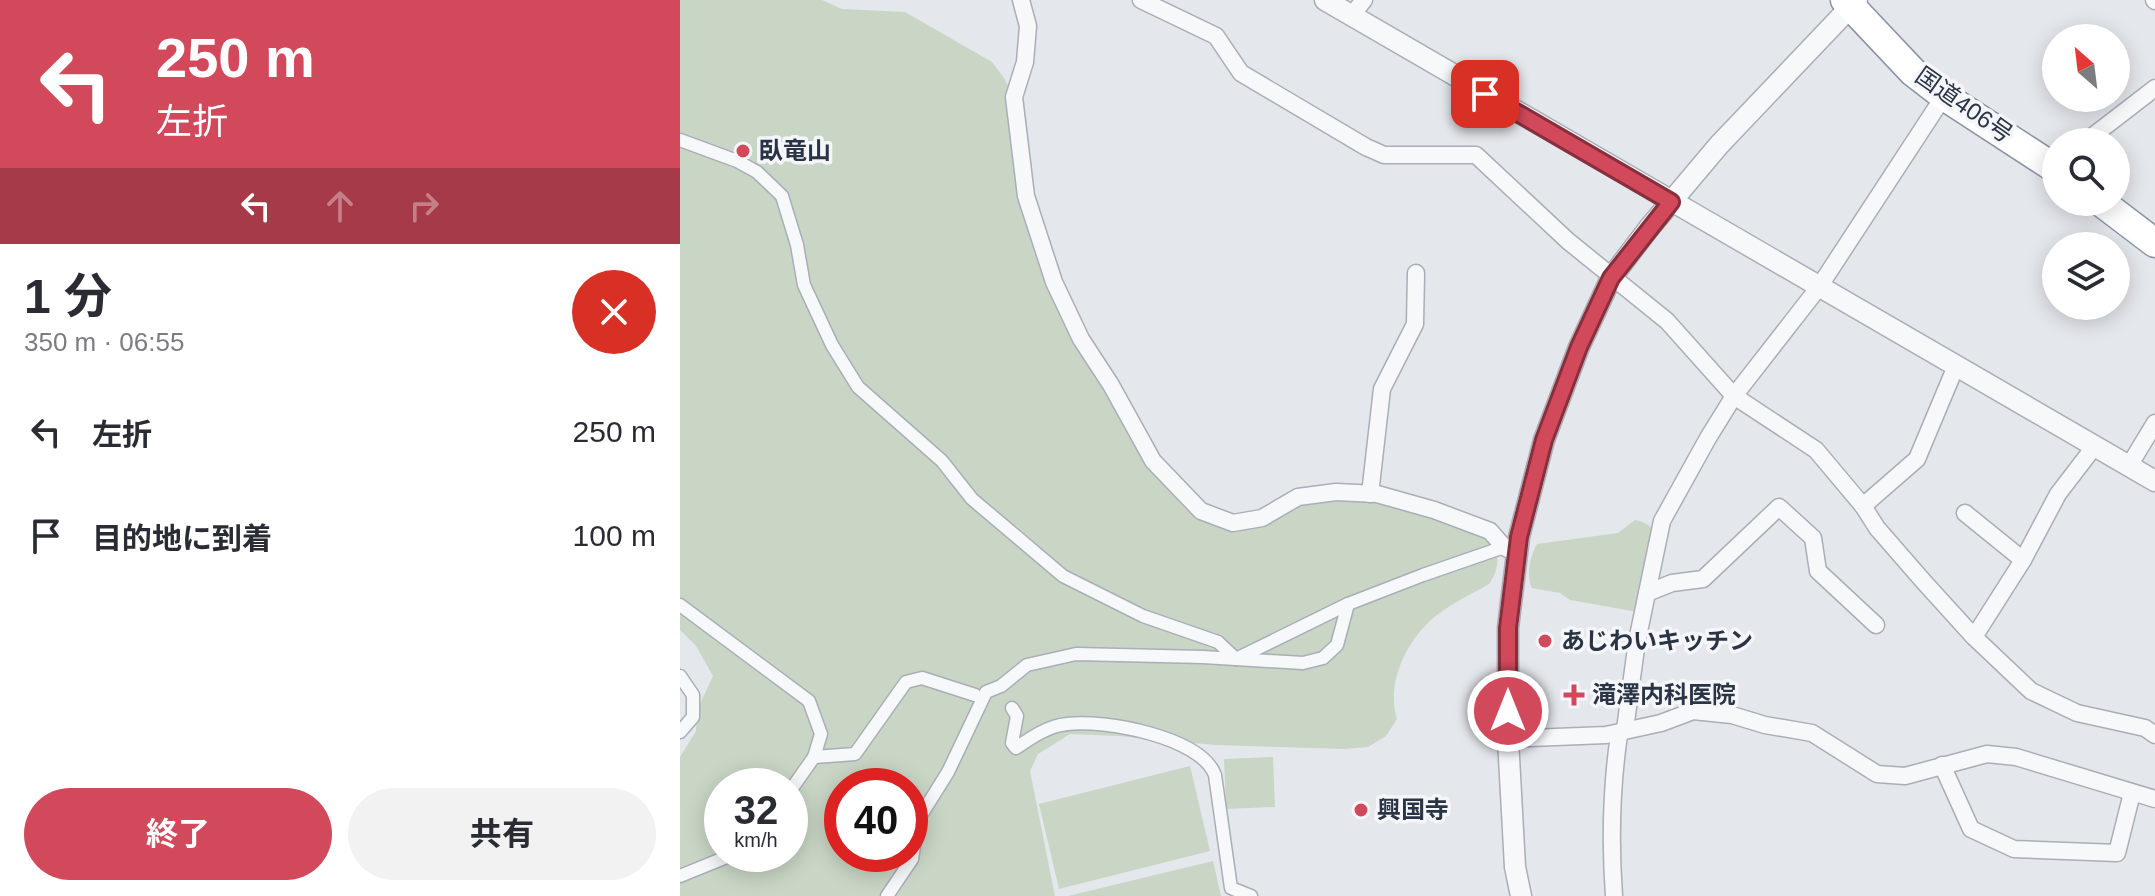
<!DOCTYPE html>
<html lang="ja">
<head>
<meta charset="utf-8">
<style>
	body { margin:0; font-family:Arial,"Noto Sans JP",sans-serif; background:#f2f2f3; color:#2b2b33; height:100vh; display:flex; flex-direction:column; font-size:30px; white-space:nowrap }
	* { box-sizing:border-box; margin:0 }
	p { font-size:26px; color:#7c7c81 }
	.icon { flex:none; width:44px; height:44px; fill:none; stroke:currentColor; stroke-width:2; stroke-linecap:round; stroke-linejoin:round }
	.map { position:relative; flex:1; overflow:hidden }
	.side { display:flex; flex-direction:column; background:#fff; width:680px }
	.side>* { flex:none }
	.hud { background:#d1495b; color:#fff; overflow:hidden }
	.needle { width:52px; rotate:332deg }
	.controls { position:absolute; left:1362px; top:24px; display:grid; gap:16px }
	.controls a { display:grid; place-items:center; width:88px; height:88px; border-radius:50%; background:#fff; box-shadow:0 4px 20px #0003; font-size:40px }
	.speed { position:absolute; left:24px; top:768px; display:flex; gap:16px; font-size:40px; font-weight:700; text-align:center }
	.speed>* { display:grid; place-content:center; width:104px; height:104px; border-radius:50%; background:#fff; box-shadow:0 4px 20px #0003; line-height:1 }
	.speed small { font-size:20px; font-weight:400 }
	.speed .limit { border:12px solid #d22; background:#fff; color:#111 }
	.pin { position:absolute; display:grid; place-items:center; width:68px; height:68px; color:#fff; margin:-34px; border-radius:16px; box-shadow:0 4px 12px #0006 }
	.me { position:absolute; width:88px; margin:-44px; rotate:0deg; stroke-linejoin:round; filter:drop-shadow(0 0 6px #0008) }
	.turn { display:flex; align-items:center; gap:28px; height:168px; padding:0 24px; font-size:36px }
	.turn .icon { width:104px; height:104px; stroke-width:2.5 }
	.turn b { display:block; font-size:56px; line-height:68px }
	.lanes { display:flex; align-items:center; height:76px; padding:0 24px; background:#0003; justify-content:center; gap:40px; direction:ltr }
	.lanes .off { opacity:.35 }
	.round { display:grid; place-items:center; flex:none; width:84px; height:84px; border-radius:42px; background:#f2f2f3 }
	.summary { display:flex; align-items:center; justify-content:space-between; height:136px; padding:0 24px }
	h1 { font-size:48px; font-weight:700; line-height:60px }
	.primary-button { display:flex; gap:16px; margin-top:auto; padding:16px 24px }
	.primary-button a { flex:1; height:92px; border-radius:48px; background:#d1495b; color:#fff; font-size:32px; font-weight:700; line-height:92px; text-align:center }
	.primary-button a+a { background:#f2f2f3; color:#2b2b33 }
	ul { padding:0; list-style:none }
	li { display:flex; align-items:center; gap:24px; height:104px; padding:0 24px }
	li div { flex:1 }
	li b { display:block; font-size:30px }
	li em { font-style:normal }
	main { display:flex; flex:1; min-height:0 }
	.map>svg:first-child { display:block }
	.green { fill:#c9d6c5; fill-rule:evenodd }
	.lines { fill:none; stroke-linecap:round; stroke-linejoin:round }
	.pedestrian-casing { stroke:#a9aeb7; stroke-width:15 }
	.minor-casing { stroke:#a9aeb7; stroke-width:19 }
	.tertiary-casing { stroke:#a9aeb7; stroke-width:23 }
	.trunk-casing { stroke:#8b94a3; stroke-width:31 }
	.pedestrian { stroke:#f7f8fa; stroke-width:12 }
	.minor { stroke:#f7f8fa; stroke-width:16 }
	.tertiary { stroke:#f7f8fa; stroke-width:20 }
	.trunk { stroke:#fff; stroke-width:28 }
	.route-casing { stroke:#882f3b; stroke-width:20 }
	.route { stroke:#d1495b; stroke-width:14 }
	.poi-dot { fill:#d1495b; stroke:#f4f6f9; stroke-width:3 }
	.labels { text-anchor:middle; stroke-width:7; stroke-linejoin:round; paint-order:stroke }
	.street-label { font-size:24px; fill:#2b3445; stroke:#f4f6f9 }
	.poi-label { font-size:24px; font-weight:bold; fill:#2b3445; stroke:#f4f6f9; text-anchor:start }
</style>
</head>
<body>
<main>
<section class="side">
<div class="hud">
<div class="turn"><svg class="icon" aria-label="left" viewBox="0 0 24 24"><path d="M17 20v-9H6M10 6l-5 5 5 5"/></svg><div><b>250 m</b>左折</div></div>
<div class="lanes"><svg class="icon" aria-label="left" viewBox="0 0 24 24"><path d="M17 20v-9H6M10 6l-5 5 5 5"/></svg><svg class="icon off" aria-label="ahead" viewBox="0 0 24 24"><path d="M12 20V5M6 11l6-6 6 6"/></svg><svg class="icon off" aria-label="right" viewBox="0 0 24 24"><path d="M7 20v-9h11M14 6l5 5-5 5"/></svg></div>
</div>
<div class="summary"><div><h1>1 分</h1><p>350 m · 06:55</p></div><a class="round" style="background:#d93025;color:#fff"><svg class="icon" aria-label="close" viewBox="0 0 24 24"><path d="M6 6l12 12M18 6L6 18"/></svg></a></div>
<ul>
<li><svg class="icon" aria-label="left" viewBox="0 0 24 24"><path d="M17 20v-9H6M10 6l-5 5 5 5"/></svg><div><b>左折</b></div><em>250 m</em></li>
<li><svg class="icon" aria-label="arrive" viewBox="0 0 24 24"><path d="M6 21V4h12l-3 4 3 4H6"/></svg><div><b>目的地に到着</b></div><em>100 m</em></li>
</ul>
<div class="primary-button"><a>終了</a><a>共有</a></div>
</section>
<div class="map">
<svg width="1475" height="896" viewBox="0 0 1475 896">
	<rect width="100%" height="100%" fill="#e4e7ec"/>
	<g class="green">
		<path d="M0 0H142L162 9 225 12 312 62 324 78 334 97 346 194 374 282 473 461 521 511 553 523 656 492 810 531C818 550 822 566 809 584 790 595 766 606 750 621 725 644 706 685 717 719L706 736 688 747 665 749 535 745 438 736 390 734 358 754 350 771 375 896H0V757L16 731 18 708 33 676 16 646 0 630ZM42 786H110V854H42ZM162 786H230V854H162Z"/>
		<path d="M955 520C966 523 971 524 974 535L958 612 890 600 880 593 852 588C846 576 850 556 857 544L938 533Z"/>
		<path d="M593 757 595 807 546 809 544 759Z"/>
		<path d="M510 766 530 851 379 889 359 804Z"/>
		<path d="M533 861 541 896H388Z"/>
	</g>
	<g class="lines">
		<g class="pedestrian-casing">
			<g id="pedestrian">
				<path d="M0 140 57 161 77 172 102 196 117 245 124 285 152 345 178 387 262 461 292 499 383 576 463 616 538 642 556 659 668 604 743 575 824 547"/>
				<path d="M0 605 129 701 141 734 134 757 175 754 226 682 242 678 295 695"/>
				<path d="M0 676 13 695V717L0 732"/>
				<path d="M332 708 337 716 332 743 336 748C352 737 368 726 387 724 424 719 521 737 535 775L551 888 571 896"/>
				<path d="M110 791 134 757"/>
				<path d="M0 876 54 854"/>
				<path d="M207 896 232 859 238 820 268 772 306 692 321 686 347 665 396 654 523 657 623 663 643 658 657 645 668 604"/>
			</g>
		</g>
		<g class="minor-casing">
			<g id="minor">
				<path d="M341 0 348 26 345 62 334 97 346 196 374 282 401 339 431 385 473 461 521 511 553 523 582 518 618 497 656 492 697 494 754 510 810 531 824 547 838 554"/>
				<path d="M461 0 536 36 561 73 686 147 704 155H796L888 241 987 321 1054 396 1136 450 1183 506 1197 528 1244 582 1294 637 1351 691 1397 713 1465 728 1475 735"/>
				<path d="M1474 0 1475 1"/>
				<path d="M671 16 684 0"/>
				<path d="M1405 142 1475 88"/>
				<path d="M1449 466 1475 423"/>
				<path d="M690 494 702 389 735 324 736 273"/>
				<path d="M1183 506 1237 459 1276 366"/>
				<path d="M1285 513 1343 560"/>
				<path d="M967 593 992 583 1023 579 1099 507 1133 538 1138 571 1196 625"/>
				<path d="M1294 637 1343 560 1378 494 1414 447"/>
				<path d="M828 739 926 735 981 723 1013 711 1052 715 1085 725 1132 733 1197 774 1225 776 1307 754 1336 757 1475 799"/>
				<path d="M1262 765 1291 829 1334 849 1437 853 1452 793"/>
				<path d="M934 896C930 841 931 790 939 735L945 729 957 641 982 521 1028 438 1054 396 1139 287 1264 96"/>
			</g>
		</g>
		<g class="tertiary-casing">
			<g id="tertiary">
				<path d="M645 0 1475 481"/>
				<path d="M841 896 835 867 828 739V628L839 537 864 440 899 347 931 278 969 228 1039 145 1177 0"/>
			</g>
		</g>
		<g class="trunk-casing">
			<g id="trunk">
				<path d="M1165 0 1233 72 1264 96 1376 169"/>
				<path d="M1421 202 1475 243"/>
			</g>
		</g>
		<use href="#pedestrian" class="pedestrian"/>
		<use href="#minor" class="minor"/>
		<use href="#tertiary" class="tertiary"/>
		<use href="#trunk" class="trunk"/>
	</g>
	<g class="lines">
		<g class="route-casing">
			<path id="route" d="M805 94 991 202 931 278 899 347 864 440 839 537 828 628V711"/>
		</g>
		<use href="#route" class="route"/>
	</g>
	<g class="poi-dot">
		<circle cx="63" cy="151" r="8"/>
		<circle cx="865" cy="641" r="8"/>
		<path d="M890 683h8v8h8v8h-8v8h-8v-8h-8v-8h8z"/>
		<circle cx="681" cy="810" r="8"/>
	</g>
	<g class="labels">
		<g class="street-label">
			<text transform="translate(1284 105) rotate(35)" y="8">国道406号</text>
		</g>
		<g class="poi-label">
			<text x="79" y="159">臥竜山</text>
			<text x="881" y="649">あじわいキッチン</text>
			<text x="912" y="703">滝澤内科医院</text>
			<text x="697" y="818">興国寺</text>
		</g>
	</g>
</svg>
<div class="controls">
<a><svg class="needle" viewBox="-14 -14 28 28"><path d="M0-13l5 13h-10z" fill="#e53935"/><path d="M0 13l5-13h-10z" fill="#7c7c81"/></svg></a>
<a><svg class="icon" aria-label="search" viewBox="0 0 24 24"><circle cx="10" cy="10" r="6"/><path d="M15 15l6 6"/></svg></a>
<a><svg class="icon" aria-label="layers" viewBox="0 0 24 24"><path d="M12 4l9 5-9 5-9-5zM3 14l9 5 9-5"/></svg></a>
</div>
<div class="speed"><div>32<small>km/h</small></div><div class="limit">40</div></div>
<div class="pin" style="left:805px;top:94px;background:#d93025"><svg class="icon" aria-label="arrive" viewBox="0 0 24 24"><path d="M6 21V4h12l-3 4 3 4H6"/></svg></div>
<svg class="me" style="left:828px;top:711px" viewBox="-20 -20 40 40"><circle r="17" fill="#d1495b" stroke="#fff" stroke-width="3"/><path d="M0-11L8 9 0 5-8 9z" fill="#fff"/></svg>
</div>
</main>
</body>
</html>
